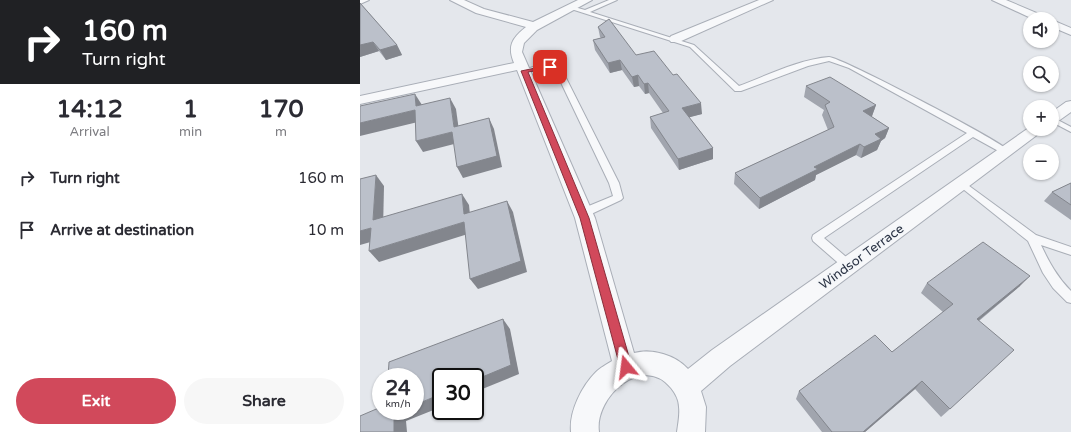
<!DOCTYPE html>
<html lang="en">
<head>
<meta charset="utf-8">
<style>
	body { margin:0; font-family:"Varela Round",sans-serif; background:#f7f7f7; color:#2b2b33; height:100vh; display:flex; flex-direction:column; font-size:15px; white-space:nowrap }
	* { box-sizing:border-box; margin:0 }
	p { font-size:13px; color:#7c7c81 }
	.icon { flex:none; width:22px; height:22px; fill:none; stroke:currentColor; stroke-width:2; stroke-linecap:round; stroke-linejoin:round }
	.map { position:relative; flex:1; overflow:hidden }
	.sheet { display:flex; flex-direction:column; background:#fff; width:360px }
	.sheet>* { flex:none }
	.banner { background:#202124; color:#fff; overflow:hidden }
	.controls { position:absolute; left:663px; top:12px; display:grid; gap:8px }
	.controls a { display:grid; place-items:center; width:36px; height:36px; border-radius:50%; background:#fff; box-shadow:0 1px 3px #0004; font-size:20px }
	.speed { position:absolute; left:12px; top:368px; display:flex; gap:8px; font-size:20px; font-weight:700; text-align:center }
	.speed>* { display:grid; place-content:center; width:52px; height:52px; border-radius:50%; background:#fff; box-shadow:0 1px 3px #0004; line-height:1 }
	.speed small { font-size:10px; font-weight:400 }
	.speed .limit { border:2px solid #111; border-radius:6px; background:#fff; color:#111 }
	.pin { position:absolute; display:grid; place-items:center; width:34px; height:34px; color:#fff; margin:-17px; border-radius:8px; box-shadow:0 2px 6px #0006 }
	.me { position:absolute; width:44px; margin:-22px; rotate:344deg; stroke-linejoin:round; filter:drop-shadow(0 0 3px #0008) }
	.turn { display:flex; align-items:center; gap:14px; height:84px; padding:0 16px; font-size:18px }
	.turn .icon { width:52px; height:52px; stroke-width:2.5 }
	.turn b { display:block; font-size:28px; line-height:34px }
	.eta { display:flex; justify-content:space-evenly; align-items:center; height:68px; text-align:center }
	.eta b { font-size:24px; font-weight:700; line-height:28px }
	.action { display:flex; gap:8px; margin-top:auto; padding:8px 16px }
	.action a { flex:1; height:46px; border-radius:24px; background:#d1495b; color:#fff; font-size:16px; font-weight:700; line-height:46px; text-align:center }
	.action a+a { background:#f7f7f7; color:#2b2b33 }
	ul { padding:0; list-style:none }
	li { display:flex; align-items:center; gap:12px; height:52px; padding:0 16px }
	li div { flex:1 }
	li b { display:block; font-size:15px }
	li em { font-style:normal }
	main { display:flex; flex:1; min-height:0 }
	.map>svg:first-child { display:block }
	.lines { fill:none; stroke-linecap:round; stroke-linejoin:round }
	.lane-casing { stroke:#a9aeb7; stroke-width:2 }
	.street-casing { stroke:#a9aeb7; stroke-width:2 }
	.lane { fill:#f7f8fa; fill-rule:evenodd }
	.street { fill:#f7f8fa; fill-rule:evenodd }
	.wall { fill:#a1a5ae }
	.shaded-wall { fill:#83868d }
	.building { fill:#bbc0ca; stroke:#83868d }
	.route { fill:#d1495b; stroke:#882f3b }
	.labels { text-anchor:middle; stroke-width:3.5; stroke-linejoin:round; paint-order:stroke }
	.street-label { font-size:13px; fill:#2b3445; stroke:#f4f6f9 }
</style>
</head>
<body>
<main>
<section class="sheet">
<div class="banner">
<div class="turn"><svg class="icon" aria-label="right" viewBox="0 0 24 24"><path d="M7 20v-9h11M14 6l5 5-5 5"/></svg><div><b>160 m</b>Turn right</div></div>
</div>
<div class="eta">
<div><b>14:12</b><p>Arrival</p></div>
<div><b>1</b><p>min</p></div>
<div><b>170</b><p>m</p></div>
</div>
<ul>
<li><svg class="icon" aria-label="right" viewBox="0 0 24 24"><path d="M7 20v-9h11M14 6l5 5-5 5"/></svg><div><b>Turn right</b></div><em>160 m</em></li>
<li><svg class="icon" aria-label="arrive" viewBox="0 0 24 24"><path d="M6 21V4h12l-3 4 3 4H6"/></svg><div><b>Arrive at destination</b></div><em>10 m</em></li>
</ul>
<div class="action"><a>Exit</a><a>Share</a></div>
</section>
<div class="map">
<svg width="711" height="432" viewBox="0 0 711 432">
	<rect width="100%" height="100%" fill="#e4e7ec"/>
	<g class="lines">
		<g class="lane-casing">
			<g id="lane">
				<path d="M0 0H9L0 4Z"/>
				<path d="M249 0H257L230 12 334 45 379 86C406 76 440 59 469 57 480 57 641 141 649 151L648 153H642L613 137 464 238 492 262 494 265 492 268 488 270 484 268 453 241 452 238 453 235 607 133 489 68 469 61 448 66 381 91H375L330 47 208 8 211 6 225 10Z"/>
				<path d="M179 65 198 66 201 68 259 183 263 198 261 200 227 216H219L218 213 219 210 253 196 249 183 195 70 179 69 164 73 161 71Z"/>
				<path d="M692 117 711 127V132L692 122Z"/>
				<path d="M601 180 676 235 711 247V255L681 245C689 262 697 277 711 291V303L707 302 693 288 683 273 668 241 598 185 596 183 598 181Z"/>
			</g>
		</g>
		<g class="street-casing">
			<g id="street">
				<path d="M90 0H104L124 9 173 22 218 0H232L177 30 164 43 162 52 235 218 274 353C292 348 316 355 328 369L352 350 670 127V129H685L370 366 341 391 346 407 345 432H317C318 424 320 415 319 407 319 400 315 393 311 388 283 353 234 397 239 432H211C209 411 222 386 236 372 240 368 247 364 252 361L215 218 157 70 0 104V96L154 63C147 46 152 38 166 27L116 13Z"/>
				<path d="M399 0H413L319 42H311L309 39 311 36Z"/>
				<path d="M632 0H646L686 17 688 19H673Z"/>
				<path d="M692 20 711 28V35L692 27Z"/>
				<path d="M711 101V112L697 122 692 124V112L706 102Z"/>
			</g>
		</g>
		<use href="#lane" class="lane"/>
		<use href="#street" class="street"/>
	</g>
	<g class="wall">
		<path d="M0 3 37 45 42 55 26 60 19 51 0 57Z"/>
		<path d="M238 27 276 55 342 114 329 117 353 148V159L319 170 291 128 290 117 303 113 289 93 285 94 279 86 274 87 262 70 250 73 235 50 233 40 241 38 240 37Z"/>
		<path d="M446 86 516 105 512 116H511L529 128 525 138 521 141 517 150 501 158 496 155 456 175 455 180 399 209 374 184 375 173 468 130 462 115 464 110 444 97Z"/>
		<path d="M711 183V220L684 201 692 192Z"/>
		<path d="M567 283 660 286 619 321 590 409 581 417 555 389 505 432H462L436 399 439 391 532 352 583 312 561 293Z"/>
	</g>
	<g class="shaded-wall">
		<path d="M13 42 19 51 0 57V45Z"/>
		<path d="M37 45 42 55 26 60 20 50Z"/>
		<path d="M260 60 262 70 250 73 248 63Z"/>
		<path d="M278 75 279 86 274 87 272 77Z"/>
		<path d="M288 83 289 93 285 94 284 84Z"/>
		<path d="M55 94 62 105 56 106Z"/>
		<path d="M90 98 96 109 100 138 94 127Z"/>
		<path d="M341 103 342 114 323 119 322 108Z"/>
		<path d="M516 105 512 116 500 122 503 111Z"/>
		<path d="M55 110 62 121 0 136V123Z"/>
		<path d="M129 118 134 129 142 167 103 178 97 167Z"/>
		<path d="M529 128 525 138 521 141 517 150 501 158 504 147 515 134Z"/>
		<path d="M92 132 98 143 63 152 56 141Z"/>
		<path d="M500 144 496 155 456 175 455 180 399 209 400 198 454 167Z"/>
		<path d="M353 148V159L319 170 318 159Z"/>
		<path d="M16 175 24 186 23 230 13 220Z"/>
		<path d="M102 194 109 205 111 225 104 214Z"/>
		<path d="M147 201 153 212 167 272 118 289 110 279Z"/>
		<path d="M104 222 111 233 19 262 9 251Z"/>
		<path d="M11 228 21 239 0 245V231Z"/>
		<path d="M670 276 660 286 608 329 617 319Z"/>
		<path d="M143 319 150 329 159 374 115 392V380Z"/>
		<path d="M562 381 555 389 505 432H503Z"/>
		<path d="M81 394V407L46 421 47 432H34V414L40 411H55V405Z"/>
	</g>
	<g class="building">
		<path d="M0 3 37 45 20 50 13 42 0 45Z"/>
		<path d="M249 19 276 55 294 51 313 75 317 74 341 103 322 108 353 148 318 159 290 117 309 111 288 83 284 84 278 75 272 77 260 60 248 63 233 40 245 37 238 27Z"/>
		<path d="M470 77 516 105 503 111 529 128 515 134 521 139 504 147 500 144 454 167 458 169 400 198 375 173 474 127 465 105 470 102 446 86Z"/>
		<path d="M55 94 56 106 90 98 94 127 129 118 137 156 97 167 92 132 56 141 55 110 0 123V106Z"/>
		<path d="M16 175 13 220 102 194 104 214 147 201 161 261 110 279 104 222 9 251 11 228 0 231V179Z"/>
		<path d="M711 183V205L692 192Z"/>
		<path d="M623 242 670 276 617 319 654 350 590 409 562 381 503 432H472L439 391 515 335 532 352 593 304 567 283Z"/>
		<path d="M143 319 151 365 115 380V377H81V394L55 405V377H28L29 362Z"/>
		<path d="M21 407V411H40L34 414V432H0V416Z"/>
	</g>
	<path class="route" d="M190 65 193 67 192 68 168 72 229 218 272 367 270 371 266 372 262 371 260 367 220 218 161 71Z"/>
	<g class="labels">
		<g class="street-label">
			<text transform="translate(501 256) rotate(-36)" y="5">Windsor Terrace</text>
		</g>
	</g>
</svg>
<div class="controls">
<a><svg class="icon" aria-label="sound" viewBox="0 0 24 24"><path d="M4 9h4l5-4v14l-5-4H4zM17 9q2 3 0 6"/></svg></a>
<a><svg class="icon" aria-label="search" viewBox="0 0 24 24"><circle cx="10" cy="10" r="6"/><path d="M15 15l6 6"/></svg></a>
<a>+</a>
<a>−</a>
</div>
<div class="speed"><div>24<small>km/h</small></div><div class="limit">30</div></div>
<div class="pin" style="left:190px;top:67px;background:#d93025"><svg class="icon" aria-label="arrive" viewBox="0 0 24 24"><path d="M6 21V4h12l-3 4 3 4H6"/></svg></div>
<svg class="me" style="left:266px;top:367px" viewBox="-20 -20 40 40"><path d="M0-17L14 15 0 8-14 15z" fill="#d1495b" stroke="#fff" stroke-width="4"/></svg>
</div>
</main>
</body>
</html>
